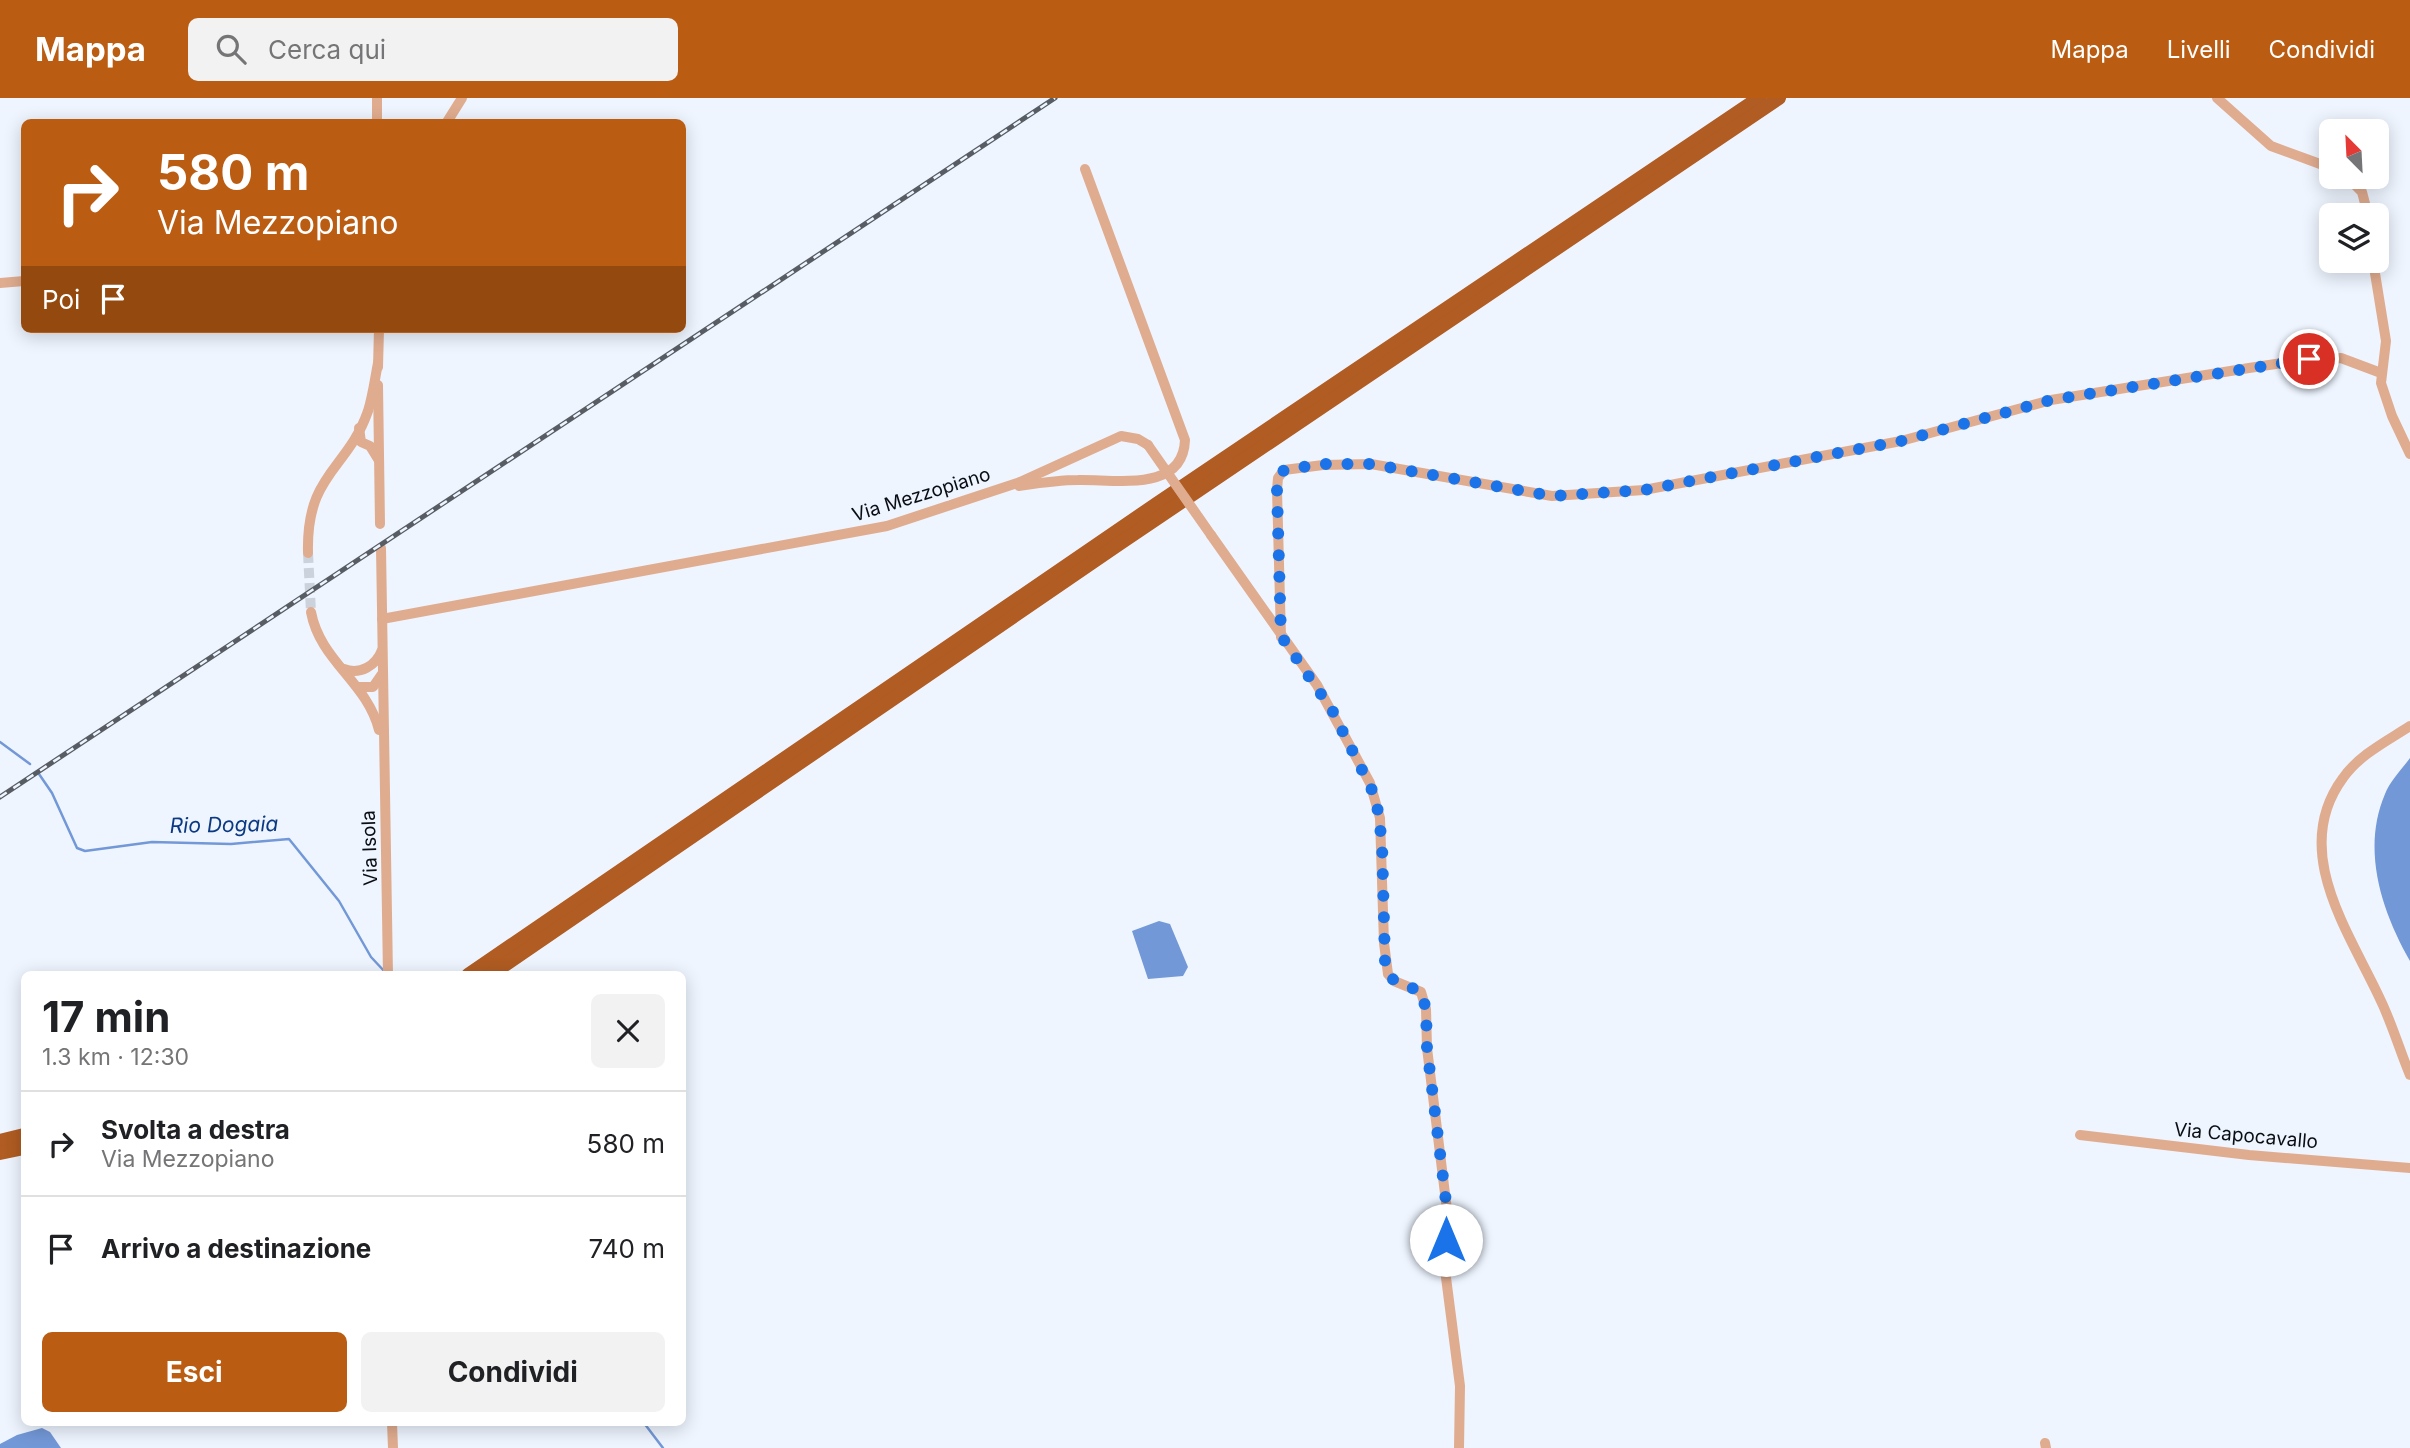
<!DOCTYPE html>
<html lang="it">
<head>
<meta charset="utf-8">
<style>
	body { margin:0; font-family:Inter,sans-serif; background:#f2f2f2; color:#202124; height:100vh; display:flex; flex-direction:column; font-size:26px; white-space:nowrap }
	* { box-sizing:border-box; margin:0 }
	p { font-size:23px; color:#757577 }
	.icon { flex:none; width:38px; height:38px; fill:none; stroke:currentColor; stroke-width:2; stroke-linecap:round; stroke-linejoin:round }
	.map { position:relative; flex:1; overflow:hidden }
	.details { position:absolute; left:21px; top:873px; width:665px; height:455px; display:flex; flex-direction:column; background:#fff; border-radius:10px; box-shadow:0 4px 18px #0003 }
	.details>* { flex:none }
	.hud { position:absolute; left:21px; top:21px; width:665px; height:214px; border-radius:10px; box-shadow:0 4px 18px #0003; background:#ba5c12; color:#fff; overflow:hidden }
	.needle { width:46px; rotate:336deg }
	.buttons { position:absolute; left:2319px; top:21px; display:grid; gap:14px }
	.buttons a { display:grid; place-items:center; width:70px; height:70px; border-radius:10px; background:#fff; box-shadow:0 4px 18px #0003; font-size:35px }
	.pin { position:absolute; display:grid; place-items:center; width:60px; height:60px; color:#fff; margin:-30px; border:4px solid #fff; border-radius:50%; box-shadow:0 2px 7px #0007 }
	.me { position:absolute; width:77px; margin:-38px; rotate:0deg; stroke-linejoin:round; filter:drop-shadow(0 0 5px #0008) }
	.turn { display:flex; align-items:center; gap:24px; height:147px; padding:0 21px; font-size:32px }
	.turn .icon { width:91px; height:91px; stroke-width:2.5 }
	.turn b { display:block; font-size:49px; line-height:60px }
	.then { display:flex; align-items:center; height:66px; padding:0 21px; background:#0003; gap:14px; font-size:26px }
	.round { display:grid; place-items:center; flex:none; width:74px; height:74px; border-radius:10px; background:#f2f2f2 }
	.headline { display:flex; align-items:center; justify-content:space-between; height:119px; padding:0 21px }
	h1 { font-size:42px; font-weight:700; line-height:52px }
	.cta { display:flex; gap:14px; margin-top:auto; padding:14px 21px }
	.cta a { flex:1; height:80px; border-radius:10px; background:#ba5c12; color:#fff; font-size:28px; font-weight:700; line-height:80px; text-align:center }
	.cta a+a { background:#f2f2f2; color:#202124 }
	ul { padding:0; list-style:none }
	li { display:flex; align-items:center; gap:21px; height:105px; padding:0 21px; border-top:2px solid #e0e0e0 }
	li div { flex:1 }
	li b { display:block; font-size:26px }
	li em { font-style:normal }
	header { display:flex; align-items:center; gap:42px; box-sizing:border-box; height:98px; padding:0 35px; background:#ba5c12; color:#fff }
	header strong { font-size:33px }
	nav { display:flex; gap:38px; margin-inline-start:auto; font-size:24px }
	.search { width:490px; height:63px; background:#f2f2f2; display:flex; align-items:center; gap:18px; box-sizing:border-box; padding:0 24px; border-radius:10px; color:#757577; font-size:26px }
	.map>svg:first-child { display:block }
	.water { fill:#7398d7 }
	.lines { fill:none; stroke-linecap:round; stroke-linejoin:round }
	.stream { stroke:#7398d7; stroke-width:2.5 }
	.minor-tunnel { stroke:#ccd2dc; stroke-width:10; stroke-dasharray:10 5; stroke-linecap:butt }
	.minor { stroke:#e0ac8f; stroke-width:10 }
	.highway { stroke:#b05c22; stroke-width:14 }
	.rail-casing { stroke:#585d64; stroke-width:5 }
	.rail { stroke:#eef5ff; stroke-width:2.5; stroke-dasharray:8; stroke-linecap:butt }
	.minor-bridge { stroke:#e0ac8f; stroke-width:10 }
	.route { stroke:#1a73e8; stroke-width:12; stroke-dasharray:0 21.6 }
	.labels { text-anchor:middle; stroke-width:6; stroke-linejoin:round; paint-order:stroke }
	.street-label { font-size:19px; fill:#0a0e13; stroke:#eef5ff }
	.water-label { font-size:21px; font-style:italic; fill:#0c3a82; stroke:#eef5ff }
</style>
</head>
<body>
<header>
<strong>Mappa</strong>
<div class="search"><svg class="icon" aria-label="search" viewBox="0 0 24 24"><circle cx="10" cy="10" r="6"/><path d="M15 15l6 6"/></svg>Cerca qui</div>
<nav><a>Mappa</a><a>Livelli</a><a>Condividi</a></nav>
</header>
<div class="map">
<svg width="2410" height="1350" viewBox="0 0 2410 1350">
	<rect width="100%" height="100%" fill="#eef5ff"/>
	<g class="water">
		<path d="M2410 660V863C2382 814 2361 752 2385 696 2390 683 2402 671 2410 660Z"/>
		<path d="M1159 823 1170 826 1188 869 1183 878 1148 881 1132 833Z"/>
		<path d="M42 1330 50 1334 61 1350H0V1346L17 1337Z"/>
	</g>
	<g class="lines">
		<g class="stream">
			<path d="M0 644 30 666"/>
			<path d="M39 676 52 695 77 750 85 753 152 744 231 746 289 741 339 803 371 859 385 874"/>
			<path d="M644 1325 663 1350"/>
		</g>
		<path class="minor-tunnel" d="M308 455 311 514"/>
		<g class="minor">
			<path d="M377 0V24"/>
			<path d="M2217 0 2271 48 2331 70"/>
			<path d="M447 24 462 0"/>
			<path d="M2347 79 2362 94 2368 117"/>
			<path d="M2373 163 2386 243 2381 285 2392 318 2410 356"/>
			<path d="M0 185 24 183"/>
			<path d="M378 269 379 231"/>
			<path d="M378 287 380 426"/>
			<path d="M359 330 361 344 370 348 378 361"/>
			<path d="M1019 388C1039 385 1058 382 1078 382 1116 381 1183 395 1185 342L1085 71"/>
			<path d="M1211 437 1317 587 1370 685 1380 720 1384 845 1388 876 1394 883 1421 894 1426 911 1427 950 1448 1120 1444 1164 1460 1288 1459 1350"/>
			<path d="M381 450 388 877"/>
			<path d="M308 455C306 375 347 373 368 313 373 297 375 280 378 265"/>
			<path d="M311 514C320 563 367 584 379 632"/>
			<path d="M382 521 887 428 1020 384 1121 338 1138 341 1148 347"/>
			<path d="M1281 539 1277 392 1278 380 1284 372 1323 367 1371 366 1552 398 1644 392 1901 343 2051 302 2249 270 2309 261 2341 260 2381 275"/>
			<path d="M344 571C360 577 376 568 382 552"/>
			<path d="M359 589H373L382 576"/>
			<path d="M2410 628C2387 643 2359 657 2343 680 2289 753 2350 835 2381 903 2392 926 2400 953 2410 977"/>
			<path d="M2080 1037 2249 1057 2410 1070"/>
			<path d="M392 1325 393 1350"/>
			<path d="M2045 1345 2046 1350"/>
		</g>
		<g class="highway">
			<path d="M468 877 1158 405 1759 0"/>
			<path d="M490 877 1119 446 1779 0"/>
			<path d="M0 1043 24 1037"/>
			<path d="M0 1055 24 1050"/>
		</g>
		<g class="rail-casing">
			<path id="rail" d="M0 699 1055 0"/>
		</g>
		<use href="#rail" class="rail"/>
		<path class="minor-bridge" d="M1148 347 1211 437"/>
	</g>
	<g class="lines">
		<path class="route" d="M1446 1142 1448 1120 1427 950 1426 911 1421 894 1390 880 1385 863 1382 744 1376 700 1332 612 1281 538 1277 392 1278 380 1284 372 1323 366H1371L1552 398 1644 392 1901 343 2051 302 2309 261"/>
	</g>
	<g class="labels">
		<g class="street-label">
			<text transform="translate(921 396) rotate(-17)" y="7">Via Mezzopiano</text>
			<text transform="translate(369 750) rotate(-92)" y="7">Via Isola</text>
			<text transform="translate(2246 1037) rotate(5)" y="7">Via Capocavallo</text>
		</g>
		<g class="water-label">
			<text transform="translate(224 727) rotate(-1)" y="7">Rio Dogaia</text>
		</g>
	</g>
</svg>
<div class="buttons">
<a><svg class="needle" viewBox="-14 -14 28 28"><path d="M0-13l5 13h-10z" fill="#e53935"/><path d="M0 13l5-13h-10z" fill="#757577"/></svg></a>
<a><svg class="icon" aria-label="layers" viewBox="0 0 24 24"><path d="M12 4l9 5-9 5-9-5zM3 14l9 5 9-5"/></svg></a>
</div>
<div class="pin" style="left:2309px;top:261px;background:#d93025"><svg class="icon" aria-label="arrive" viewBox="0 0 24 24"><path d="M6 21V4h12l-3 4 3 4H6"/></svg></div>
<svg class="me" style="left:1446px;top:1142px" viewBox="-20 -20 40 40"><circle r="19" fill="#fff"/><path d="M0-13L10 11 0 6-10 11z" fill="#1a73e8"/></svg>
<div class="hud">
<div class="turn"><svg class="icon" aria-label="right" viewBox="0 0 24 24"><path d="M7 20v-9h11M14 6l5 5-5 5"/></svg><div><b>580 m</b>Via Mezzopiano</div></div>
<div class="then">Poi<svg class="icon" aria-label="arrive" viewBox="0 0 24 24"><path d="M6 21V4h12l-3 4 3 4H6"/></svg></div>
</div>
<section class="details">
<div class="headline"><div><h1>17 min</h1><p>1.3 km · 12:30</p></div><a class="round"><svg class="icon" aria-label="close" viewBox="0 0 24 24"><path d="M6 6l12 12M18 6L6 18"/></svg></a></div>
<ul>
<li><svg class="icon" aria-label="right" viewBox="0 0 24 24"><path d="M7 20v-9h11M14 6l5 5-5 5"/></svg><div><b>Svolta a destra</b><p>Via Mezzopiano</p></div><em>580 m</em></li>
<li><svg class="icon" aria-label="arrive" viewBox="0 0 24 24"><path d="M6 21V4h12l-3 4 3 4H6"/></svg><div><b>Arrivo a destinazione</b></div><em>740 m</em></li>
</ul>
<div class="cta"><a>Esci</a><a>Condividi</a></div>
</section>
</div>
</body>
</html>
